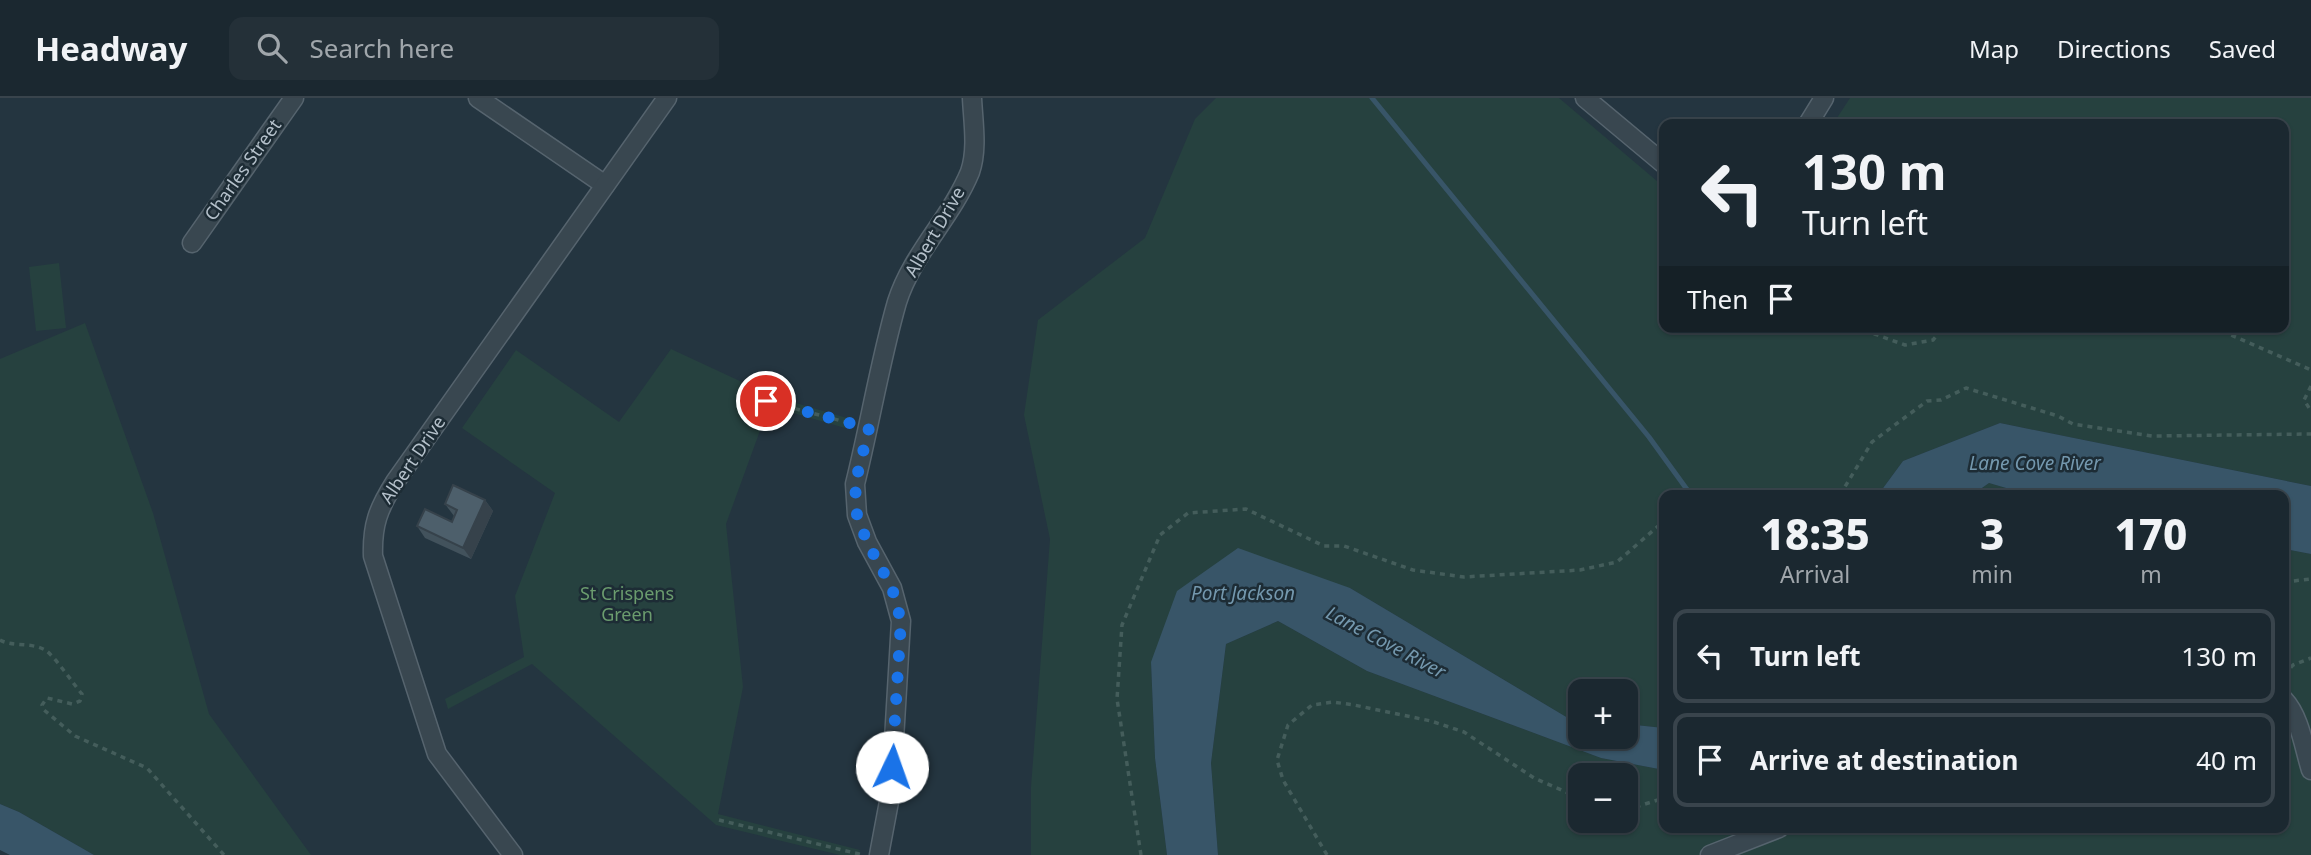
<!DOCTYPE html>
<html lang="en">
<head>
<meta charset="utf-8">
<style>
	body { margin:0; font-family:"Noto Sans",sans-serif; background:#243038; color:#f1f3f6; height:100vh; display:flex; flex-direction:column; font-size:26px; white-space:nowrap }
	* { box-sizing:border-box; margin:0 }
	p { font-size:23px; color:#a0a6ab }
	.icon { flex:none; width:38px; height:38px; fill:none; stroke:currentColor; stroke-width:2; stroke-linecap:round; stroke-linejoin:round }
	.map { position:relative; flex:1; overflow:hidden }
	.details { position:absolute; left:1659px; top:392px; width:630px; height:343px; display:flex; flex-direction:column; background:#1b2830; border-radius:14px; box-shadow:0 2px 5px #0004,0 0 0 2px #39444c }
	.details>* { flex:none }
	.guide { position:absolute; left:1659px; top:21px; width:630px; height:214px; border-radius:14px; box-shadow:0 2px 5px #0004,0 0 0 2px #39444c; background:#1b2830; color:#f1f3f6; overflow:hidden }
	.buttons { position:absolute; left:1568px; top:581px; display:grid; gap:14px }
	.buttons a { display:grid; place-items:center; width:70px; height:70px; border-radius:14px; background:#1b2830; box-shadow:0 2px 5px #0004,0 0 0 2px #39444c; font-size:35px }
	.pin { position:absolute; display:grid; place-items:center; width:60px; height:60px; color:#fff; margin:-30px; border:4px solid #fff; border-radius:50%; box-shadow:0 2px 7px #0007 }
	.me { position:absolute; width:77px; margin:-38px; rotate:3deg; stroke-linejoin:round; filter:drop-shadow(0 0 5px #0008) }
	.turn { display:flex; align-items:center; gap:24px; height:147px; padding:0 28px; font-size:32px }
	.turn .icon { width:91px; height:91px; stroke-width:2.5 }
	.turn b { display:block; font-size:49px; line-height:60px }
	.then { display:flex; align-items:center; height:66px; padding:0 28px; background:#0003; gap:14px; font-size:26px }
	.eta { display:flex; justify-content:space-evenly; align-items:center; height:119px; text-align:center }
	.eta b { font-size:42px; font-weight:800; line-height:49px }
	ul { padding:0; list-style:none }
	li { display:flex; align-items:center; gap:21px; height:94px; margin:0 14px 10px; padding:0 14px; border:4px solid #39444c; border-radius:14px }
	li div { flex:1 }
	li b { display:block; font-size:26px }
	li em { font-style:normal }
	header { display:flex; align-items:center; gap:42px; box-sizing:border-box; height:98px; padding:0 35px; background:#1b2830; border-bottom:2px solid #39444c }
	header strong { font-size:33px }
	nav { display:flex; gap:38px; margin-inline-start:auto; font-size:24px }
	.search { width:490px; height:63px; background:#243038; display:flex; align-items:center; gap:18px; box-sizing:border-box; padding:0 24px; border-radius:14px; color:#a0a6ab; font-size:26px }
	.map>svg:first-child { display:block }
	.green { fill:#26413f; fill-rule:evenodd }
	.water { fill:#385568 }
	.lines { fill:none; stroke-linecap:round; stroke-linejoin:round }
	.stream { stroke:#385568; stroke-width:5 }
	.minor-casing { stroke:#56646e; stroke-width:21 }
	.path { stroke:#445d5b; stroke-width:3.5; stroke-dasharray:5 5; stroke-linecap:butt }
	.minor { stroke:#394750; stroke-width:18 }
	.wall { fill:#42525c }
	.shaded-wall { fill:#36424b }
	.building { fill:#4d5f6b; stroke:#36424b; stroke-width:2 }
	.route { stroke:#1a73e8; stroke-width:12; stroke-dasharray:0 21.6 }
	.labels { text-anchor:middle; stroke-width:5; stroke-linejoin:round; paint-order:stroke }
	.street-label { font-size:18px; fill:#b5c1cb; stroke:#1d2c35 }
	.park-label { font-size:18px; fill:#6b9c6e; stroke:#1d2c35 }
	.water-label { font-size:19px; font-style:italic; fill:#7498ae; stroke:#1d2c35 }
</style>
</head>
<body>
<header>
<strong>Headway</strong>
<div class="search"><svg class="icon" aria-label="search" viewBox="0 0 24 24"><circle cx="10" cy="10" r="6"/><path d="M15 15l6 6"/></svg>Search here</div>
<nav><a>Map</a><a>Directions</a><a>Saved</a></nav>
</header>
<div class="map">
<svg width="2311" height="757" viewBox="0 0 2311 757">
	<rect width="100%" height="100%" fill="#243540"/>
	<g class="green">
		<path d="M1216 0H1559L1664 89V229H2284V26H1833L1850 0H2311V388L2000 325 1903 363 1878 397H1664V630L1626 626V593H1580V621L1568 620 1350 490 1151 564 1155 660 1167 757H1031V689L1050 441 1024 317 1038 222 1145 140 1195 21Z"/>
		<path d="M59 165 66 230 36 233 29 169Z"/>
		<path d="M85 225 153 415 209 616 311 757H94L19 714 0 706V261Z"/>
		<path d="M671 251 772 298 847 320 845 330 769 308 726 426 743 589 718 716 860 752 859 757H840L716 727 532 566 448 611 445 601 524 559 515 498 555 395 462 330 516 252 619 324Z"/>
		<path d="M1989 385 2030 397H1972Z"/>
		<path d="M2284 451 2311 456V757H1218L1211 665 1226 546 1278 523 1367 573 1601 660 1664 672V730H2284ZM1580 677H1626V723H1580Z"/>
	</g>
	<g class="water">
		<path d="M2000 325 2311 388V456L2284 451V397H2030L1989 385 1972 397H1878L1903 363Z"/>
		<path d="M1238 450 1350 490 1568 620 1580 621V639H1626V626L1664 630V672L1601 660 1367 573 1278 523 1226 546 1211 665 1218 757H1167L1155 660 1151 564 1177 493Z"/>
		<path d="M0 706 19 714 94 757H10L0 752Z"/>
	</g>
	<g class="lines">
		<path class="stream" d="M1372 0 1649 339 1691 397"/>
		<g class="minor-casing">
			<g id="minor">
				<path d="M478 0 605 87"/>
				<path d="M1585 0 1664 66"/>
				<path d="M1808 26 1824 0"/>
				<path d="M192 145 294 0"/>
				<path d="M2284 602C2300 619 2304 650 2311 672"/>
				<path d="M513 757 437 656 373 458C372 427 378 411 395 384L667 0"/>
				<path d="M879 757 891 693 901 523 892 490 867 444 857 417 855 386C870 326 880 263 897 204 912 156 951 120 970 74 978 51 973 23 972 0"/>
				<path d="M1710 757 1779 730"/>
			</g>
		</g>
		<g class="path">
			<path d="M1855 229 1905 247 1933 242 1944 229"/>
			<path d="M2213 229 2311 272"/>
			<path d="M2311 288 2304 302 2311 313"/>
			<path d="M766 303 853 326"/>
			<path d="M1840 397 1872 344 1927 303 1941 302 1966 290 2058 318 2073 326 2152 338 2311 336"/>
			<path d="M2284 484 2311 481"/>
			<path d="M0 542C12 549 31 544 45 552 54 557 74 587 82 596L80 603 72 606 47 600 42 607 44 612 75 638 147 670 224 757"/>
			<path d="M2284 577 2293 567 2311 560"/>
			<path d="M1626 712 1664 700"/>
			<path d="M719 722 863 757"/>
			<path d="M1141 757 1117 601 1122 527 1160 437 1188 415 1246 411 1324 448H1344L1413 472 1464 479 1580 472 1617 464 1664 423"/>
			<path d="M1327 757 1283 682 1277 662 1288 627 1312 607 1333 604 1354 607 1431 623 1464 634 1534 680 1580 700"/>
		</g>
		<use href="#minor" class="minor"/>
	</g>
	<path class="wall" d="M485 402 493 413 471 461 425 440 417 428 452 424 454 418 445 406Z"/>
	<path class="shaded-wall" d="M485 402 493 413 471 461 463 450Z"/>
	<path class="building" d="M453 387 485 402 463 450 417 428 425 411 452 424 457 412 445 406Z"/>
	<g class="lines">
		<path class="route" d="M766 303 869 330 855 386 857 417 867 444 892 490 901 523 892 669"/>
	</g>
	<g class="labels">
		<g class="street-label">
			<text transform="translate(243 72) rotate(-55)" y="6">Charles Street</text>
			<text transform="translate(935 134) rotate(-60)" y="6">Albert Drive</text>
			<text transform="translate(413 362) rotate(-56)" y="6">Albert Drive</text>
		</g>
		<g class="park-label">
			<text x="627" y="502">St Crispens<tspan x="627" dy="21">Green</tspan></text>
		</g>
		<g class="water-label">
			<text x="2035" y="372">Lane Cove River</text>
			<text x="1243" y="502">Port Jackson</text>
			<text transform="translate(1386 544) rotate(28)" y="7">Lane Cove River</text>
		</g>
	</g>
</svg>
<div class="buttons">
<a>+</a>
<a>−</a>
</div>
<div class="pin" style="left:766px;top:303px;background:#d93025"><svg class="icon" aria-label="arrive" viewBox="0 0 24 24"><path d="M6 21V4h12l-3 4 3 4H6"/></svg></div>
<svg class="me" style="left:892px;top:669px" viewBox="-20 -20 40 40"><circle r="19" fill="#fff"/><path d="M0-13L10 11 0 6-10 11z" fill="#1a73e8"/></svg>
<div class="guide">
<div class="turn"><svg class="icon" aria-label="left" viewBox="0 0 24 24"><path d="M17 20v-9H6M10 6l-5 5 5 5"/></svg><div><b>130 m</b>Turn left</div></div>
<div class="then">Then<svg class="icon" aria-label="arrive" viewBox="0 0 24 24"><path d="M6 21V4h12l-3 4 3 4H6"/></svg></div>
</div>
<section class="details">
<div class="eta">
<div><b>18:35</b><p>Arrival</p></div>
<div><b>3</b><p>min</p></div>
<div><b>170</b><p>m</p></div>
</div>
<ul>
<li><svg class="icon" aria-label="left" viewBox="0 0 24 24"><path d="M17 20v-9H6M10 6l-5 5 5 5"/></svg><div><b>Turn left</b></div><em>130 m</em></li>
<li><svg class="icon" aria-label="arrive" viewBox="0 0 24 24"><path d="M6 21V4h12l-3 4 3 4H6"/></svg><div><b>Arrive at destination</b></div><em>40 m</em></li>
</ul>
</section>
</div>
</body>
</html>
